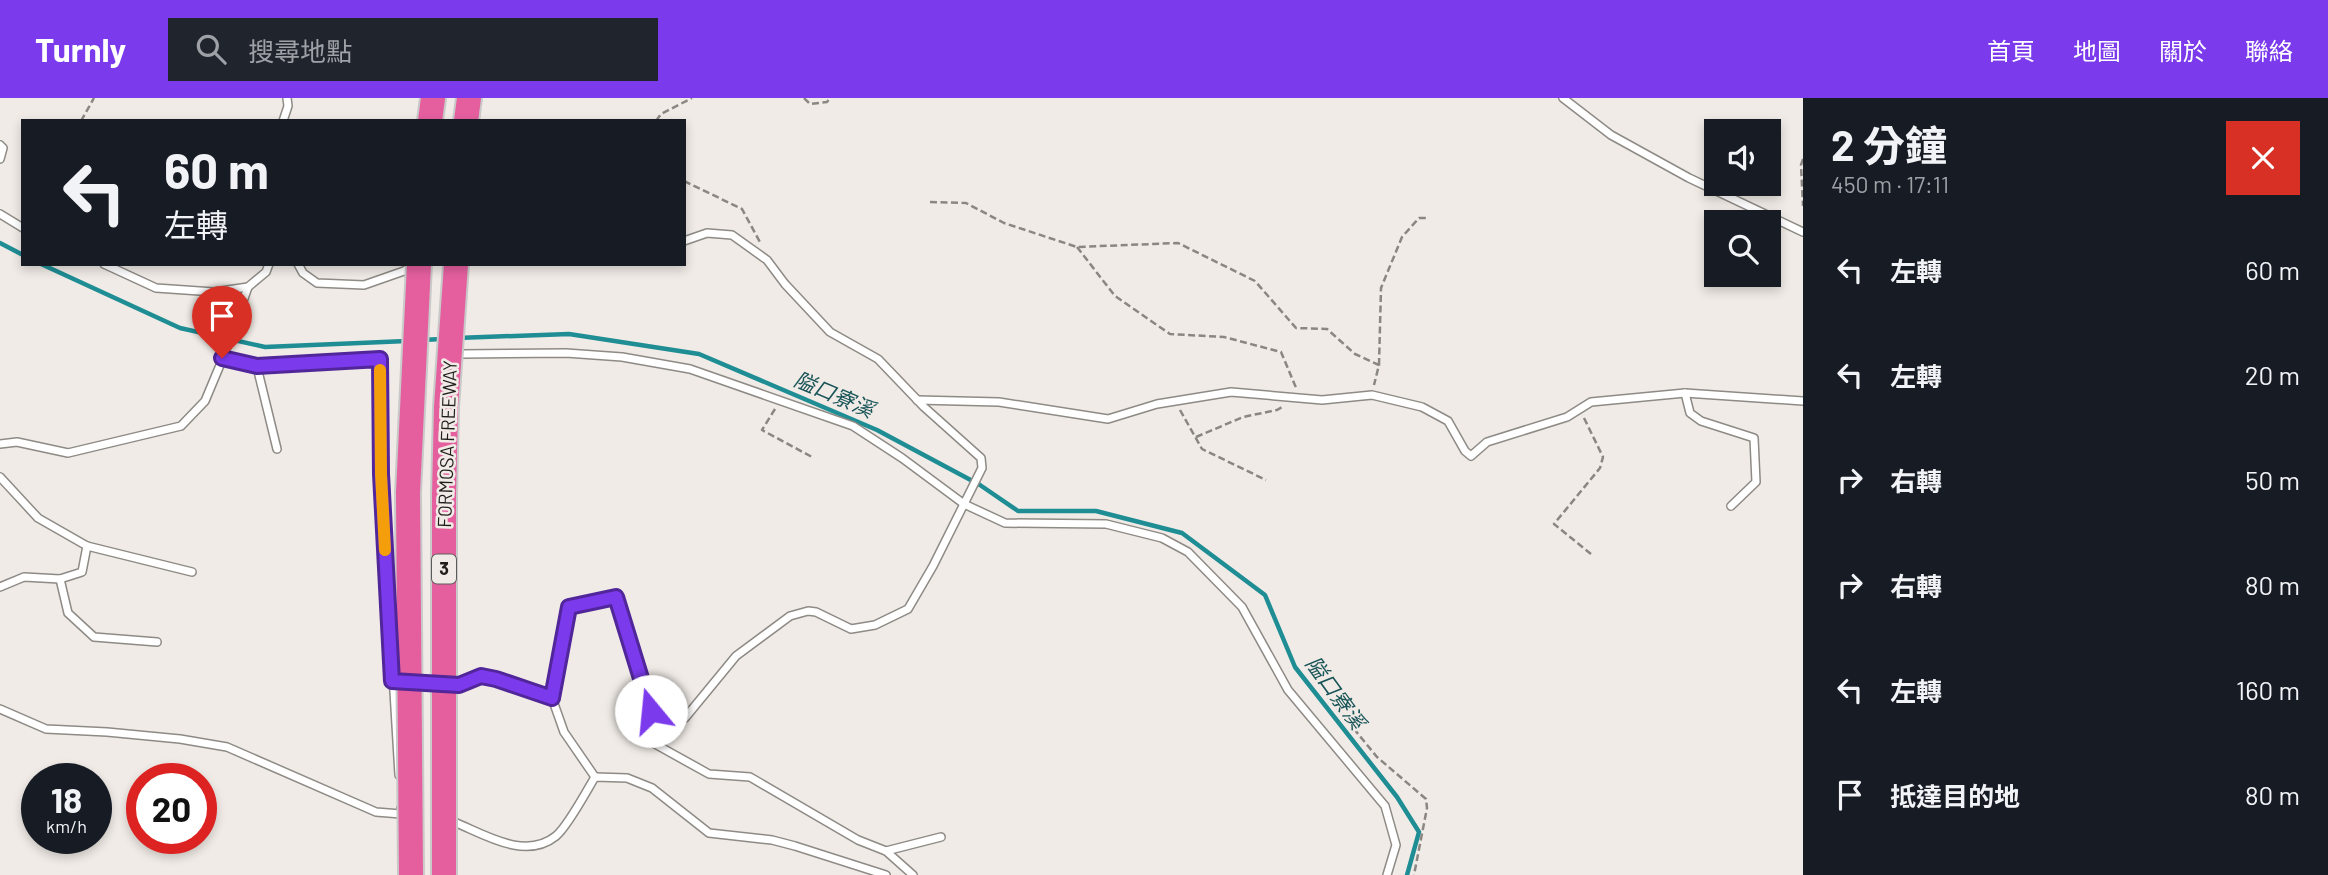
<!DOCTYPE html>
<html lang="zh-TW">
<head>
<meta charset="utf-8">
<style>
	body { margin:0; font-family:Barlow,"Noto Sans TC",sans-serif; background:#20242c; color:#f1f3f6; height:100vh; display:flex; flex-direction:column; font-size:26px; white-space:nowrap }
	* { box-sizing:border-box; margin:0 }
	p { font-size:23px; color:#9ea1a6 }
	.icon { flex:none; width:38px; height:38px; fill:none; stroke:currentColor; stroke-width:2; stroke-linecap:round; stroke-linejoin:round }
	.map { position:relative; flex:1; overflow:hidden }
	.side { display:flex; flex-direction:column; background:#171b24; width:525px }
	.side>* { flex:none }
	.hud { position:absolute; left:21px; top:21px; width:665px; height:147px; border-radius:0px; box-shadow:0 4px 10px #0003; background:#171b24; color:#f1f3f6; overflow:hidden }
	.tools { position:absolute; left:1704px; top:21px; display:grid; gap:14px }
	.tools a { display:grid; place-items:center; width:77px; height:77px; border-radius:0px; background:#171b24; box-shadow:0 4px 10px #0003; font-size:35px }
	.speed { position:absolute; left:21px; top:665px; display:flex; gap:14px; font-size:35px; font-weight:700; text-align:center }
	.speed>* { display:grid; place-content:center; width:91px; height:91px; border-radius:50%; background:#171b24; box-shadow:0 4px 10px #0003; line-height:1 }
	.speed small { font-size:18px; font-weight:400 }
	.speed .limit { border:10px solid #d22; background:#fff; color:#111 }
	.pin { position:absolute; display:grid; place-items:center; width:60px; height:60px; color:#fff; margin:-72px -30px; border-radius:50% 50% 50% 0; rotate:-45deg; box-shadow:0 0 7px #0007 }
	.pin .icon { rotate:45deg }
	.me { position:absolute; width:77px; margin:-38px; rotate:343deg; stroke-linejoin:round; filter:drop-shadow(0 0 5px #0008) }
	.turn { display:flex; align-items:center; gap:24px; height:147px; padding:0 28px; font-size:32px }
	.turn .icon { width:91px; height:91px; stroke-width:2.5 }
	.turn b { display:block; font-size:49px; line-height:60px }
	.round { display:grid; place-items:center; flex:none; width:74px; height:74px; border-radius:0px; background:#20242c }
	.summary { display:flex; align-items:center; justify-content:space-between; height:119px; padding:0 28px }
	h1 { font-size:42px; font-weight:700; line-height:52px }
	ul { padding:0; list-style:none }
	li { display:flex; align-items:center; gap:21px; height:105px; padding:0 28px }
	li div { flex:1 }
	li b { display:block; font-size:26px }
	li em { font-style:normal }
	header { display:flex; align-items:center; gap:42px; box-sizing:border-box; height:98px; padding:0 35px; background:#7c3aed; color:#fff }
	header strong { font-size:33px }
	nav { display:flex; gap:38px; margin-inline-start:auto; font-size:24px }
	.search { width:490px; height:63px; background:#20242c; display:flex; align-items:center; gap:18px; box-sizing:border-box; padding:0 24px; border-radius:0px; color:#9ea1a6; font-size:26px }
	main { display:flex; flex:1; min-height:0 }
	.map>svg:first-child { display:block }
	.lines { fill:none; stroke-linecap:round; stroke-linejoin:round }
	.stream { stroke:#1e8d94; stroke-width:4.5 }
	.service-casing { stroke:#8e8a85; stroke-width:10 }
	.motorway-casing { stroke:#c9c9c9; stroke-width:28 }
	.path { stroke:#8a8783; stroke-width:2.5; stroke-dasharray:7 3.5; stroke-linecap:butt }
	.service { stroke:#fff; stroke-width:7 }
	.motorway { stroke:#e55f9f; stroke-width:24 }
	.motorway-bridge-casing { stroke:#c9c9c9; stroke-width:28; stroke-linecap:butt }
	.motorway-bridge { stroke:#e55f9f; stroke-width:24 }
	.route-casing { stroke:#51269a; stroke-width:18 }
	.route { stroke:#7c3aed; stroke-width:12 }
	.slow { stroke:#f59e0b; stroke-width:12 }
	.labels { text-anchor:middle; stroke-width:5; stroke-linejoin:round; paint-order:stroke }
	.shield { fill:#f0ebe6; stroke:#5e5c59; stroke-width:2 }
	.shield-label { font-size:18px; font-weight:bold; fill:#201e1c }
	.street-label { font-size:19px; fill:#201e1c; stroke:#f0ebe6 }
	.water-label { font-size:21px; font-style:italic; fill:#185458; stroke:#f0ebe6 }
</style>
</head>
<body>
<header>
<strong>Turnly</strong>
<div class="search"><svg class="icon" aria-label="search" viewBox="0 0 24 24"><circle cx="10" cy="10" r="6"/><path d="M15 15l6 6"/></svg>搜尋地點</div>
<nav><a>首頁</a><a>地圖</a><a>關於</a><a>聯絡</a></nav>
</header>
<main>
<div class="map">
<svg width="1803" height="777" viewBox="0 0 1803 777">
	<rect width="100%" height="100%" fill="#f0ebe6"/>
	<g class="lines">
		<g class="stream">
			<path d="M0 145 23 157"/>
			<path d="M41 166 180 230 265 249 407 243"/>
			<path d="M457 240 569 236 699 256 877 332 980 387 1018 413H1096L1182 435 1265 497 1295 569 1397 699 1419 734 1407 777"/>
			<path d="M422 242 442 241"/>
		</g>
		<g class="service-casing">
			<g id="service">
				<path d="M1563 0 1611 37 1689 80 1803 134"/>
				<path d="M283 23 288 8 287 0"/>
				<path d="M0 47 3 50 0 61"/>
				<path d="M0 116 23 130"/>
				<path d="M684 143 707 135 732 137 767 162 785 186 830 234 878 261 924 309 981 360 982 370 933 468 908 511 875 527 851 531 816 514 808 513 790 518 736 558 685 620 662 612 651 613 648 625 655 646 709 676 750 679 858 742 886 753 913 777"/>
				<path d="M104 166 156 190 214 194 248 189 266 174 269 166"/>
				<path d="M298 166 303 175 317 185 364 187 404 173 414 167"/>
				<path d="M461 256 566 255 622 259 690 271 853 328 902 360 964 406 1005 425 1106 426 1162 440 1188 454 1242 509 1288 592 1385 708 1396 747 1387 777"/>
				<path d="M223 260 248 189"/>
				<path d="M257 269 277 351"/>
				<path d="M1685 295 1690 315 1701 323 1754 340 1756 384 1731 408"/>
				<path d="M917 302 999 304 1108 321 1157 306 1231 294 1322 302 1372 297 1422 309 1448 323 1465 353 1471 358 1487 344 1567 319 1591 304 1685 295 1803 303"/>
				<path d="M0 346 17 344 68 355 181 328 205 303 223 260 257 269 380 261 381 376 399 677"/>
				<path d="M0 379 38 420 87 448 82 474 60 481 24 479 0 489"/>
				<path d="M87 448 192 474"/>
				<path d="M60 481 68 515 94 539 157 544"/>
				<path d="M414 584 459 587 481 578 496 581 552 600"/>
				<path d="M0 611 46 631 107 634 180 641 227 649 376 714 401 716V710"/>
				<path d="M595 679 564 634 552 600 569 509 616 499 651 613"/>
				<path d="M454 724C484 736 525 763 556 738 568 728 586 694 595 679L627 680 652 690 709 735 772 742 795 748 886 777"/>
				<path d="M886 753 941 739"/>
			</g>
		</g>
		<g class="motorway-casing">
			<g id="motorway">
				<path d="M430 23 433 0"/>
				<path d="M466 23 469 0"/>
			</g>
		</g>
		<g class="path">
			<path d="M804 0 810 6 827 4 830 0"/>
			<path d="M81 23 94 0"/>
			<path d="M656 23 661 16 692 0"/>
			<path d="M1803 61 1801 67 1803 108"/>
			<path d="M684 83 742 111 761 146"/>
			<path d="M930 104 966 105 1004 125 1077 149 1178 145 1255 183 1296 230 1327 231 1355 256 1379 267 1374 287"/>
			<path d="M1077 149 1115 198 1170 236 1224 239 1281 254 1297 292"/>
			<path d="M1379 267 1381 190 1402 139 1419 120H1429"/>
			<path d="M775 311 762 332 812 359"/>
			<path d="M1180 312 1202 351 1266 382"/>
			<path d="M1584 320 1603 359 1600 370 1554 426 1591 456"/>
			<path d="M1196 339 1243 319 1277 312 1282 309"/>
			<path d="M1327 598 1377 659 1426 701 1427 710 1414 777"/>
		</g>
		<use href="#service" class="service"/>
		<use href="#motorway" class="motorway"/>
		<g class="motorway-bridge-casing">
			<g id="motorway-bridge">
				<path d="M411 777 408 395 419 166"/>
				<path d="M444 777V397L446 309 456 166"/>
			</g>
		</g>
		<use href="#motorway-bridge" class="motorway-bridge"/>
	</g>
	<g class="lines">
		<g class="route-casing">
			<path id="route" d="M222 260 257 268 380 261 381 376 392 583 459 587 481 578 496 581 552 600 569 509 616 499 651 613"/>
		</g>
		<use href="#route" class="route"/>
		<path class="slow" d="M380 272 381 376 385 452"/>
	</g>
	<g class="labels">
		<rect class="shield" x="432" y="456.5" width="24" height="29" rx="5"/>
		<g class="shield-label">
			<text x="444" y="477">3</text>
		</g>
		<g class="street-label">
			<text transform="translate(447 346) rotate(-88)" y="7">FORMOSA FREEWAY</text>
		</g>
		<g class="water-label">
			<text transform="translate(834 297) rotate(23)" y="7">隘口寮溪</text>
			<text transform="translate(1335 595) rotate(54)" y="7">隘口寮溪</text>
		</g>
	</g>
</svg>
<div class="tools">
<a><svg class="icon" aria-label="sound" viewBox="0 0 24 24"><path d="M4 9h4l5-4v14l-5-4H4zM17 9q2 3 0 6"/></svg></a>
<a><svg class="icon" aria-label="search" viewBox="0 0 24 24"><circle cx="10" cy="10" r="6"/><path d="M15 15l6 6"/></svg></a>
</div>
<div class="speed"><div>18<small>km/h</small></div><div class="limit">20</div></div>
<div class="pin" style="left:222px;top:260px;background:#d93025"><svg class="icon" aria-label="arrive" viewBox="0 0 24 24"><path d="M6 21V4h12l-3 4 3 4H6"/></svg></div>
<svg class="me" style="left:651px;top:613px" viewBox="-20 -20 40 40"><circle r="19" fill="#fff"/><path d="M0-13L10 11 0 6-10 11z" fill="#7c3aed"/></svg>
<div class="hud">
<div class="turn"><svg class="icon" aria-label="left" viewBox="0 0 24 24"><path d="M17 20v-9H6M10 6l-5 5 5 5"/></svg><div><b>60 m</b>左轉</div></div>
</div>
</div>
<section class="side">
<div class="summary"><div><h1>2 分鐘</h1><p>450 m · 17:11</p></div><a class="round" style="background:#d93025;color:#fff"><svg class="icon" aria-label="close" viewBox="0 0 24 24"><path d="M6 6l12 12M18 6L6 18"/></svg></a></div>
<ul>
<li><svg class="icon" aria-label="left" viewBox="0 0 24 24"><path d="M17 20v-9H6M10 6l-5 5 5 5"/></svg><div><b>左轉</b></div><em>60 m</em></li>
<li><svg class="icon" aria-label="left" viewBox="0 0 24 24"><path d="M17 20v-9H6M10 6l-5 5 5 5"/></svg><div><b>左轉</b></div><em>20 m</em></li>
<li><svg class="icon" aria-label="right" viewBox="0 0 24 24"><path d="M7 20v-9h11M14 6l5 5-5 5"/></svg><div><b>右轉</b></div><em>50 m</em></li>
<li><svg class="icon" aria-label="right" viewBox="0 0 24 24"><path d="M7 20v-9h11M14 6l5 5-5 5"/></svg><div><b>右轉</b></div><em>80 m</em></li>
<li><svg class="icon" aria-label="left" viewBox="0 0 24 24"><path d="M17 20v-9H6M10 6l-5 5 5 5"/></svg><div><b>左轉</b></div><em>160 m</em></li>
<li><svg class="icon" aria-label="arrive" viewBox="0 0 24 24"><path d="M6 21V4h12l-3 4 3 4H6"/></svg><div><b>抵達目的地</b></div><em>80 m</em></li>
</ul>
</section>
</main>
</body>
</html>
